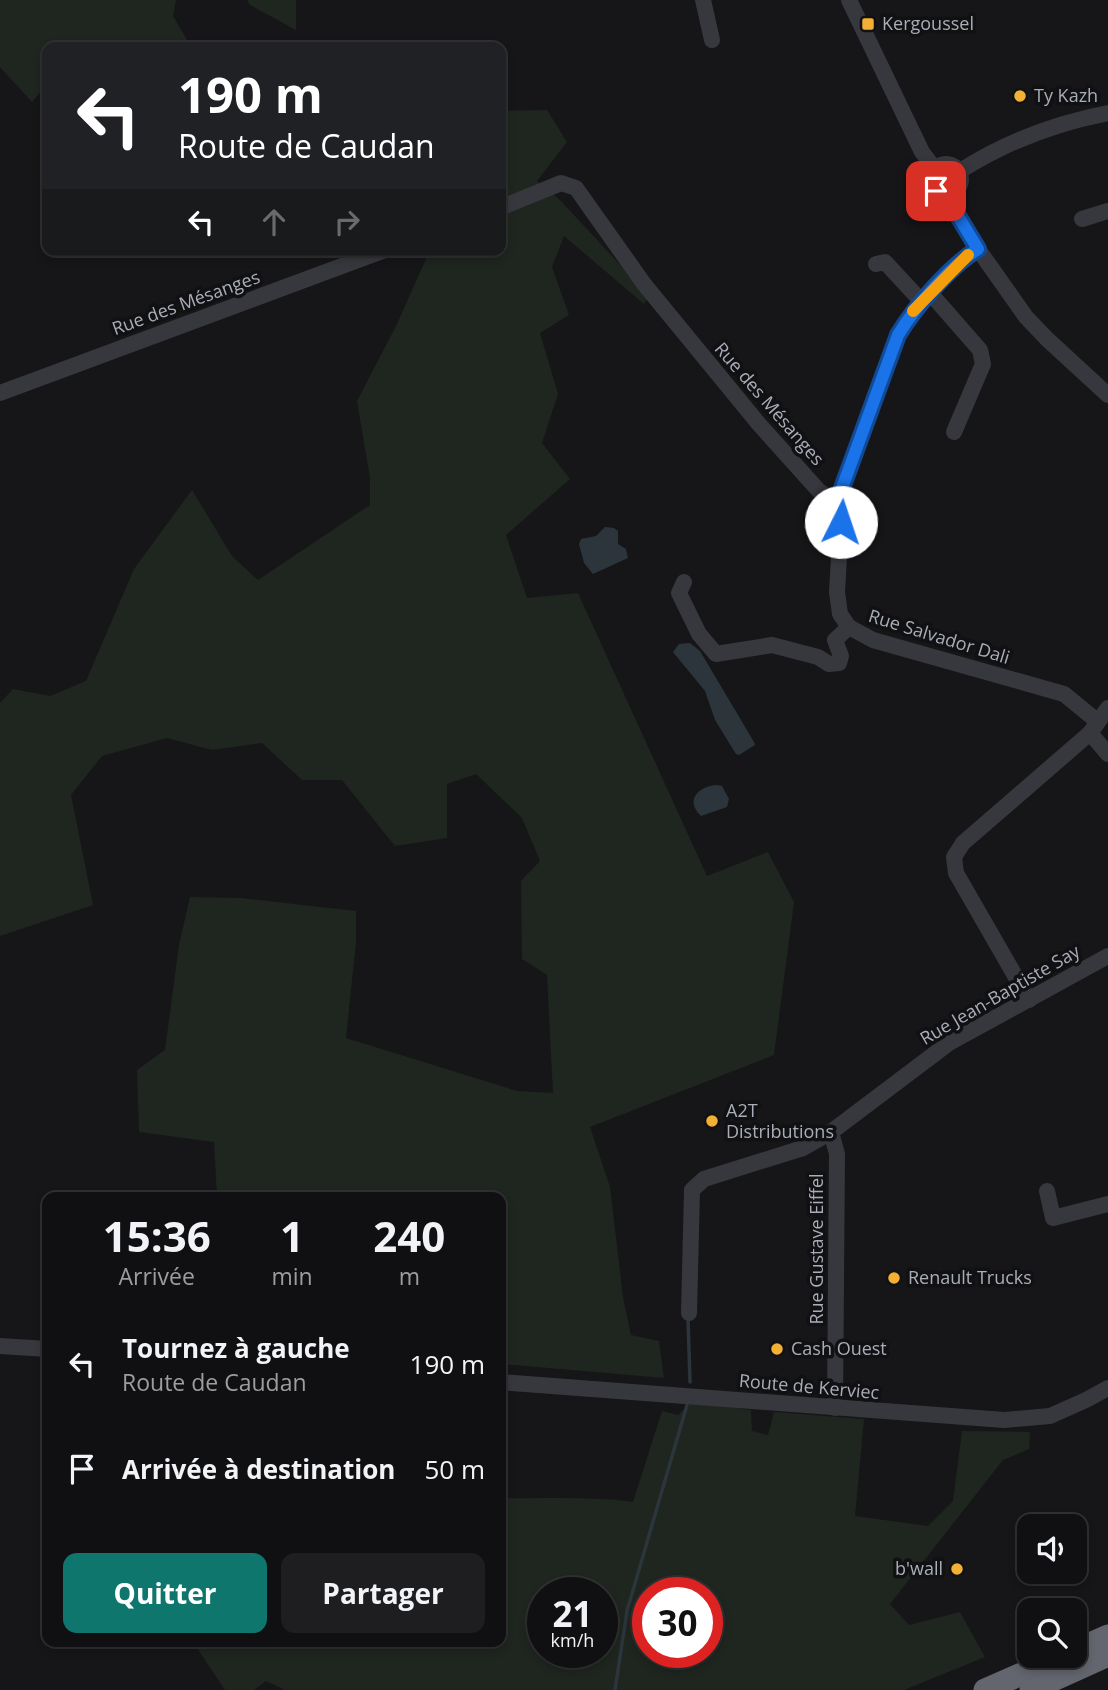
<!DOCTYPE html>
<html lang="fr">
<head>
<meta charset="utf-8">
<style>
	body { margin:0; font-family:"Open Sans",sans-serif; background:#1e1e20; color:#f1f3f6; height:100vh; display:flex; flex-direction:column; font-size:26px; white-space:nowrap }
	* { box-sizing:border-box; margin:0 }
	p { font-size:23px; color:#9c9d9f }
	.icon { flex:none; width:38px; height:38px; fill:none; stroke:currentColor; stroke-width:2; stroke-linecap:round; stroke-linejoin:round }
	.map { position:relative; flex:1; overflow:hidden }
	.panel { position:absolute; left:42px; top:1192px; width:464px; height:455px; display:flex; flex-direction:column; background:#101012; border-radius:14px; box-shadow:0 4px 10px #0003,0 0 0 2px #303032 }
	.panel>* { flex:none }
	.guide { position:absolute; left:42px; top:42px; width:464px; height:214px; border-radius:14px; box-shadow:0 4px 10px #0003,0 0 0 2px #303032; background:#202124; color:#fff; overflow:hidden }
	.buttons { position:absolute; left:1017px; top:1514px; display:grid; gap:14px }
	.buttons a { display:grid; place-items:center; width:70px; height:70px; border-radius:14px; background:#101012; box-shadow:0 4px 10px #0003,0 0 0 2px #303032; font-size:35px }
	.speed { position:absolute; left:527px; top:1577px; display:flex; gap:14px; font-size:35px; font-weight:700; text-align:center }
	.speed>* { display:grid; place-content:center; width:91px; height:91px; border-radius:50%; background:#101012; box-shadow:0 4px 10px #0003,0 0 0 2px #303032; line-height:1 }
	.speed small { font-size:18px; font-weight:400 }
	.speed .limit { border:10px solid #d22; background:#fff; color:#111 }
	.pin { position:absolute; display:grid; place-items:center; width:60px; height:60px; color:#fff; margin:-30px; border-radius:14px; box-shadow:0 4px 10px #0006 }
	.me { position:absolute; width:77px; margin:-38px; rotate:4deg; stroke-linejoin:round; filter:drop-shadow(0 0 5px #0008) }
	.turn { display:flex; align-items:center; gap:24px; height:147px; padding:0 21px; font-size:32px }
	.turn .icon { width:91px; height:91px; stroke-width:2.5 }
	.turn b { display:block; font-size:49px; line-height:60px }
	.lanes { display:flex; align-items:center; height:66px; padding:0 21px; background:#0003; justify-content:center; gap:35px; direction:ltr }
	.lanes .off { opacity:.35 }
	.eta { display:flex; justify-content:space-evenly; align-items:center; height:119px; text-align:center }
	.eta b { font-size:42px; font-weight:700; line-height:49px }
	.cta { display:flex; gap:14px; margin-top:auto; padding:14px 21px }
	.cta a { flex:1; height:80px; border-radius:14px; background:#0f766e; color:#fff; font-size:28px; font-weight:700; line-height:80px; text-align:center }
	.cta a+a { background:#1e1e20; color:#f1f3f6 }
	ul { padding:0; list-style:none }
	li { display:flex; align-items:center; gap:21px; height:105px; padding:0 21px }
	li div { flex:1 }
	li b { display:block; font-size:26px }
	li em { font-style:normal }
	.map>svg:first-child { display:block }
	.green { fill:#1e261f; fill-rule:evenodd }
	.water { fill:#2c353c }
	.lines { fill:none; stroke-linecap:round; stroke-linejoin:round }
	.stream { stroke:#2c353c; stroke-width:3.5 }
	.minor { stroke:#37383d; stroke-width:16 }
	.highway { stroke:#63666e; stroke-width:23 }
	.route-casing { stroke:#114b97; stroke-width:18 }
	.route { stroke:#1a73e8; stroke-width:12 }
	.slow { stroke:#f59e0b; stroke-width:12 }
	.poi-dot { fill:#f2b134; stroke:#111113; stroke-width:2.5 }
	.labels { text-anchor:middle; stroke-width:7; stroke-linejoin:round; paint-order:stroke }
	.poi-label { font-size:18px; fill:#a8adb8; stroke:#111113; text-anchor:start }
	.street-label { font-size:18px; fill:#a8adb8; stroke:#111113 }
</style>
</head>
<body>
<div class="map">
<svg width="1108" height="1690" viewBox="0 0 1108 1690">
	<rect width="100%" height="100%" fill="#161618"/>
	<g class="green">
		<path d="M0 0H176L173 16 191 47H125V45L107 47H47V84L32 102 0 67Z"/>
		<path d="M247 0H296V30L250 5Z"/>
		<path d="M547 110 567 142 537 181 561 201 649 296 644 304 564 236 552 267 569 315 540 333 558 394 542 443 570 479 506 535 527 598 578 593 707 876 768 852 794 902 774 1055 590 1127 610 1187 623 1297 631 1335 659 1341 664 1378 501 1364 500 1197H217L214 1142 139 1132 137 1070 165 1050 179 945 190 897 241 898 356 911V942L346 1038 517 1091 553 1093 547 975 522 959 521 881 540 861 522 818 476 774 447 784V838L395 846 342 780H302L262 743 212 750 167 738 102 756 71 795 93 905 0 936V703L13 689 50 696 86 681 134 569 192 490 232 556 258 580 370 505V478L357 401 397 324 430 250H500L501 111Z"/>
		<path d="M692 1402 751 1410 752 1431 768 1435 774 1412 864 1419 855 1516 928 1526 953 1501 962 1431 1030 1432 1029 1449 1003 1460 890 1604 909 1625 960 1612 985 1657 904 1690H285L266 1681 254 1690H225L193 1642H500L501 1498C545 1499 589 1496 633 1502L662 1411 678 1415ZM542 1592H602V1652H542ZM648 1592H707V1652H648Z"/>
	</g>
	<g class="water">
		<path d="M605 527 614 528 618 531V544L626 549 628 558 593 574 584 563 579 544 581 539 596 536Z"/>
		<path d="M690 643 700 651 754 742 755 745 739 755 736 754 715 720 705 691 673 652 679 644Z"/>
		<path d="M717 785 722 786 729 799 727 807 701 816C684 800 699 786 717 785Z"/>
	</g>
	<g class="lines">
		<g class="stream">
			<path d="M688 1318 690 1382"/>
			<path d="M615 1690 627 1611 687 1405"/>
		</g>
		<g class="minor">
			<path d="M703 0 712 40"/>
			<path d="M849 0 922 152 935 169"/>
			<circle cx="946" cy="179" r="15"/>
			<path d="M960 171C1004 143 1056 123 1108 113"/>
			<path d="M951 194 955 211 978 249 1026 317 1047 339 1108 395"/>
			<path d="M500 208 561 183 576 188 644 284 758 423 819 491 832 499H838L898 335C914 307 950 266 978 249"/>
			<path d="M1082 219 1108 211"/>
			<path d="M876 264 885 262 922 302"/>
			<path d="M931 294 980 350 983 364 954 432"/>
			<path d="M0 393 385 250"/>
			<path d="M838 499 841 522 837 592 840 614 849 627 873 640 1064 694 1097 721"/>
			<path d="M684 582 679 593 699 634 716 654 772 645 818 657 829 664 839 663 841 656 835 640 849 627"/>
			<path d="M1108 708 1090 733 1108 754"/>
			<path d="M1029 1000 956 873 954 857 963 843 1090 733"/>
			<path d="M831 1132 837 1154 835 1408"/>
			<path d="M1047 1191 1053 1218 1108 1204"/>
			<path d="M689 1313 692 1190 704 1179 803 1148 831 1132 949 1043 1108 956"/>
			<path d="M0 1346 47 1349"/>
			<path d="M500 1382 1004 1420 1050 1416 1086 1400 1108 1388"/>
		</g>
		<g class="highway">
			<path d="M1074 1651 1108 1636"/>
			<path d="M985 1690 1063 1656"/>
			<path d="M1031 1690 1108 1655"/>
		</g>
	</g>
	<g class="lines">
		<g class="route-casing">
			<path id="route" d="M841 522 838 499 898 335C915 307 950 266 978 249L955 211 951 194 936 191"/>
		</g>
		<use href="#route" class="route"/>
		<path class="slow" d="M913 311 968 255"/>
	</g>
	<g class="poi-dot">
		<rect x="861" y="17" width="14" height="14" rx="3.5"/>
		<circle cx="1020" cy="96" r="7"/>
		<circle cx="712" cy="1121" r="7"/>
		<circle cx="894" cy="1278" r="7"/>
		<circle cx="777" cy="1349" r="7"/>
		<circle cx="957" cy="1569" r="7"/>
	</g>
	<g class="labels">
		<g class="poi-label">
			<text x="882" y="30">Kergoussel</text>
			<text x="1034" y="102">Ty Kazh</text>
			<text x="726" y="1117">A2T<tspan x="726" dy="21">Distributions</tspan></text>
			<text x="908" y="1284">Renault Trucks</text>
			<text x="791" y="1355">Cash Ouest</text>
			<text x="943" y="1575" text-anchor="end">b'wall</text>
		</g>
		<g class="street-label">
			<text transform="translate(186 303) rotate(-20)" y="6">Rue des Mésanges</text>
			<text transform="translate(769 404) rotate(49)" y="6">Rue des Mésanges</text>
			<text transform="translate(939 637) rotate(17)" y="6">Rue Salvador Dali</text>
			<text transform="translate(1000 995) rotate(-30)" y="6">Rue Jean-Baptiste Say</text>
			<text transform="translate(817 1249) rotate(-90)" y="6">Rue Gustave Eiffel</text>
			<text transform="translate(809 1387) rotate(5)" y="6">Route de Kerviec</text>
		</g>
	</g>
</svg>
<div class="buttons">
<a><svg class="icon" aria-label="sound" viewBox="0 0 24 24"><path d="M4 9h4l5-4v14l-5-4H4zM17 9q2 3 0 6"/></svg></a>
<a><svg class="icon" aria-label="search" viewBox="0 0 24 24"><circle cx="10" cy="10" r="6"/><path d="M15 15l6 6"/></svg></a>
</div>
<div class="speed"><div>21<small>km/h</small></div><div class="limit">30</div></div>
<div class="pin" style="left:936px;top:191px;background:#d93025"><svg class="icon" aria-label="arrive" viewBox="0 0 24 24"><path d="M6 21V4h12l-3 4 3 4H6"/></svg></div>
<svg class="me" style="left:841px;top:522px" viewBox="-20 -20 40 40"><circle r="19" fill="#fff"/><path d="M0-13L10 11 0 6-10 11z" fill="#1a73e8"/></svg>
<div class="guide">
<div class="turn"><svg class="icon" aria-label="left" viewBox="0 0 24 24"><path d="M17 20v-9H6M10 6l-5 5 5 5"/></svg><div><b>190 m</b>Route de Caudan</div></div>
<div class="lanes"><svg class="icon" aria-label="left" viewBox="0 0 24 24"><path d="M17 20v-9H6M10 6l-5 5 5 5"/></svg><svg class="icon off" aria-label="ahead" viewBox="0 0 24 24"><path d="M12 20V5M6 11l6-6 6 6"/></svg><svg class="icon off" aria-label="right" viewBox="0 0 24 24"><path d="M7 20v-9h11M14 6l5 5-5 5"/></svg></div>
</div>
<section class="panel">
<div class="eta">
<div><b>15:36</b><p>Arrivée</p></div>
<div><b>1</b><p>min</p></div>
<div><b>240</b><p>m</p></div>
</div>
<ul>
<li><svg class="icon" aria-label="left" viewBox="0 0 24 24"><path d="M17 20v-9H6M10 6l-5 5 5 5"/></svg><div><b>Tournez à gauche</b><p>Route de Caudan</p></div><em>190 m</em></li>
<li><svg class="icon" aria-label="arrive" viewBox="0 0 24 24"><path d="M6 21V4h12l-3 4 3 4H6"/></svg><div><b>Arrivée à destination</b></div><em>50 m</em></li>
</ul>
<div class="cta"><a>Quitter</a><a>Partager</a></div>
</section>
</div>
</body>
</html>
